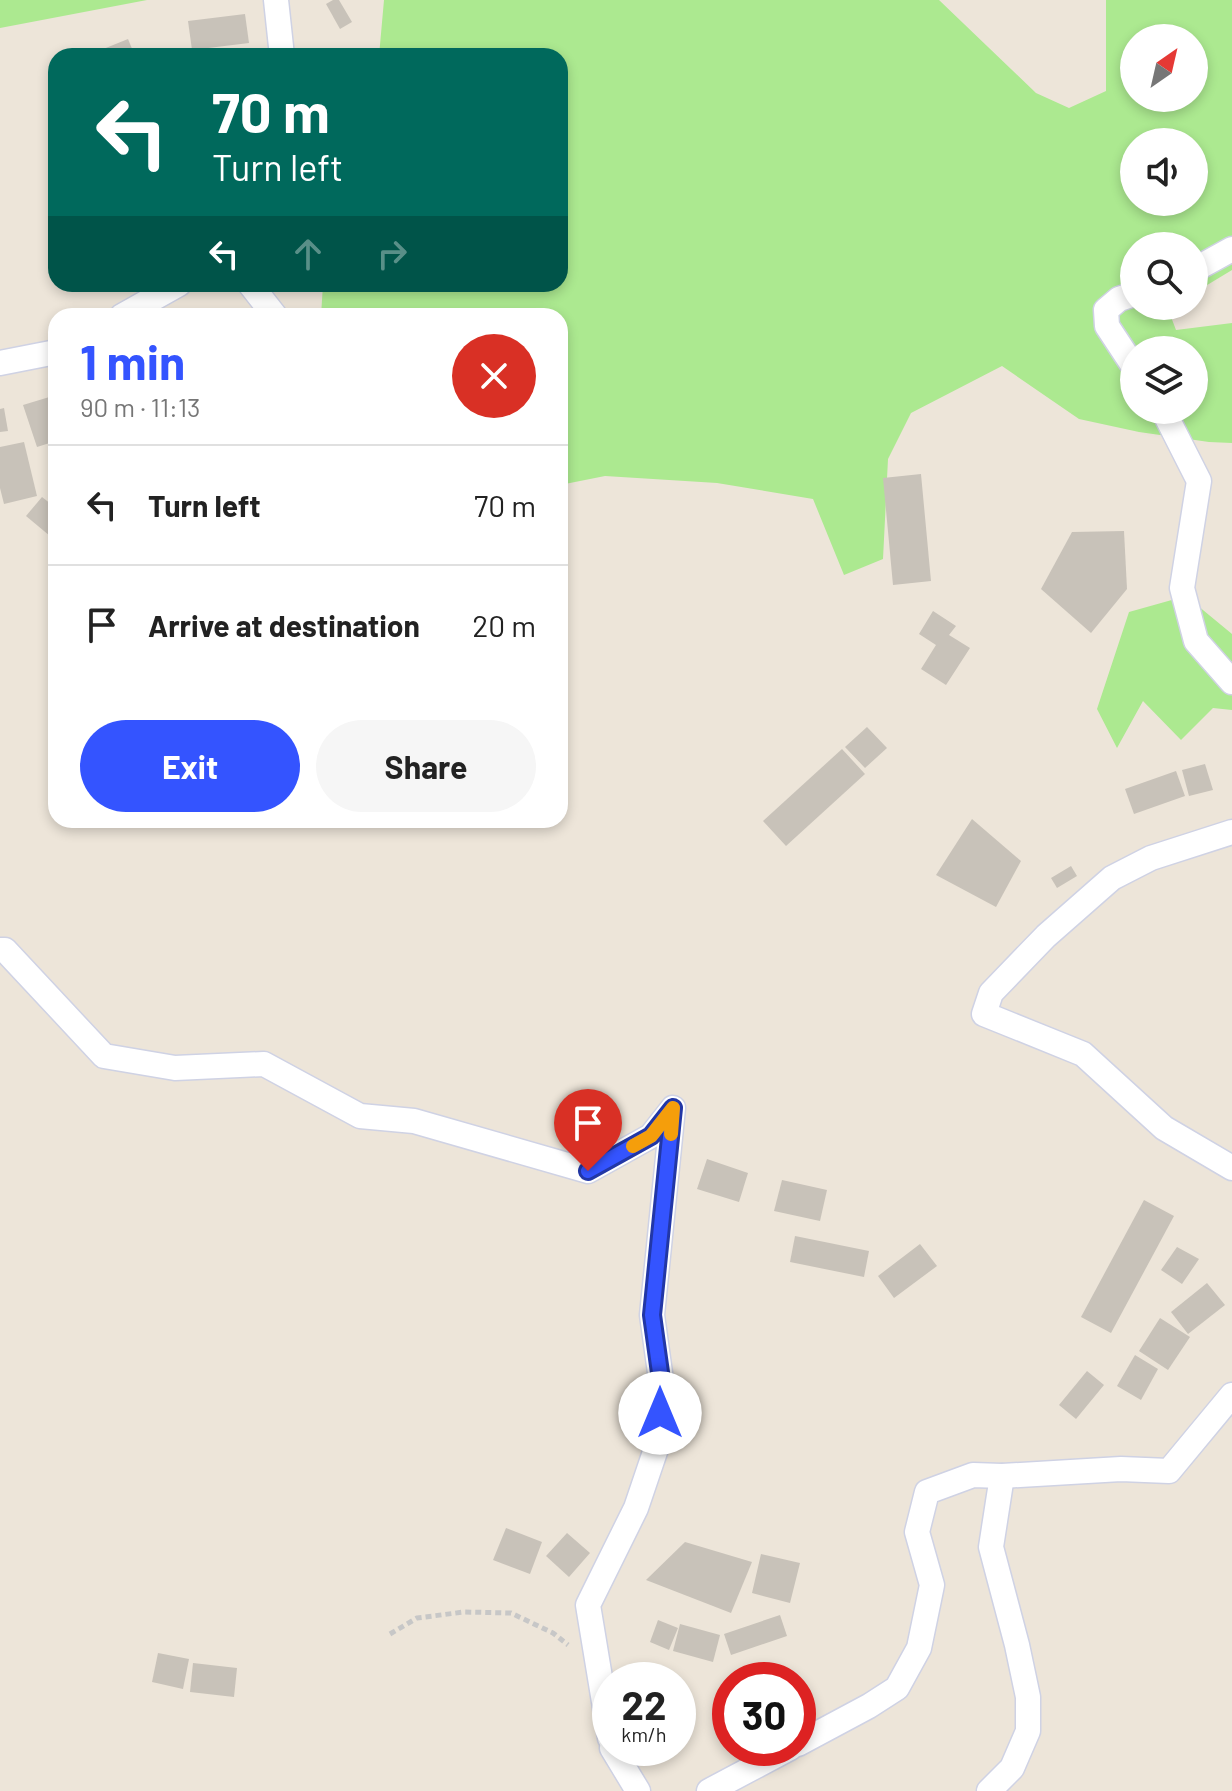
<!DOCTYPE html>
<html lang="en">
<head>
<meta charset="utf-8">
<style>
	body { margin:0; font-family:Barlow,sans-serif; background:#f6f6f6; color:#222; height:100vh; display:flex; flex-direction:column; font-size:30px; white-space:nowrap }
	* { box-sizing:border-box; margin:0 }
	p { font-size:26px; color:#767676 }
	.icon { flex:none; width:44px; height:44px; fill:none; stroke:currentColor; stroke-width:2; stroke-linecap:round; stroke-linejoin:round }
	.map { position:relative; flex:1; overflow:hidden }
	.details { position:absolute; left:48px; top:308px; width:520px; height:520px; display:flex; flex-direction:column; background:#fff; border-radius:24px; box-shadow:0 4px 12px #0003 }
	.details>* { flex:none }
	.banner { position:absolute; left:48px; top:48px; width:520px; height:244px; border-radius:24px; box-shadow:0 4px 12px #0003; background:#00695c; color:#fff; overflow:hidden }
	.needle { width:52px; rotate:34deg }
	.buttons { position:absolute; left:1120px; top:24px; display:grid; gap:16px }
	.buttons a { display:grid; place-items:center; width:88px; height:88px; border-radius:50%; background:#fff; box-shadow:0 4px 12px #0003; font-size:40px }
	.speed { position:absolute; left:592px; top:1662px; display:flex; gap:16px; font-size:40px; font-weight:700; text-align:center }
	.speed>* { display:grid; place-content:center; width:104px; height:104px; border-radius:50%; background:#fff; box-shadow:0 4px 12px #0003; line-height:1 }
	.speed small { font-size:20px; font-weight:400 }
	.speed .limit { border:12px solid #d22; background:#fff; color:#111 }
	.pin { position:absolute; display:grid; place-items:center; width:68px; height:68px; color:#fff; margin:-82px -34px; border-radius:50% 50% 50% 0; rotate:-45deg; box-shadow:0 0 8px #0007 }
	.pin .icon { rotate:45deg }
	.me { position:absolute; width:88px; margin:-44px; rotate:0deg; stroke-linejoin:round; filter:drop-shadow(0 0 6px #0008) }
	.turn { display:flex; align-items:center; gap:28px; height:168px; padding:0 32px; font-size:36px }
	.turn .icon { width:104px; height:104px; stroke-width:2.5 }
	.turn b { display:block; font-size:56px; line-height:68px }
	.lanes { display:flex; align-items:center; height:76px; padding:0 32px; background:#0003; justify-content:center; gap:40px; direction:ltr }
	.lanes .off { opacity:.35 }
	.round { display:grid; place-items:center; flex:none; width:84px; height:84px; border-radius:42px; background:#f6f6f6 }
	.summary { display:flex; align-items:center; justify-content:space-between; height:136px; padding:0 32px }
	h1 { font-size:48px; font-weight:700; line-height:60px; color:#3454ff }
	.action { display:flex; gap:16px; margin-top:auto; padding:16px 32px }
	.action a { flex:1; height:92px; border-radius:48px; background:#3454ff; color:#fff; font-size:32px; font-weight:700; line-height:92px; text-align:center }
	.action a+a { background:#f6f6f6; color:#222 }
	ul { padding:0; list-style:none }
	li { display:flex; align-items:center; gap:24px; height:120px; padding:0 32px; border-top:2px solid #e0e0e0 }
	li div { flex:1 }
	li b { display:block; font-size:30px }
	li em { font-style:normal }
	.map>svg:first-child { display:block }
	.green { fill:#ace990; fill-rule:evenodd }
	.building { fill:#c8c2b9 }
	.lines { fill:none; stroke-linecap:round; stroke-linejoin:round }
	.minor-casing { stroke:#cfd2e4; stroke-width:27 }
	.path { stroke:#c7c7c7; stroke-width:5; stroke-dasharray:6 4; stroke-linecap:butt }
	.minor { stroke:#fff; stroke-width:24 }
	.route-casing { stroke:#2237a6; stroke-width:20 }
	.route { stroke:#3454ff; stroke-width:14 }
	.slow { stroke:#f59e0b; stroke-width:14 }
</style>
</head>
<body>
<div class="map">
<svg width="1232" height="1791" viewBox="0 0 1232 1791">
	<rect width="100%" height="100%" fill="#ede5d9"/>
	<g class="green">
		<path d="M0 0H147L0 28Z"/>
		<path d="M384 0H939L1036 93 1069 108 1106 91V0H1232V270L1194 293V246H1134V306H1173L1168 309 1176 330 1232 323V443L1209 442 1139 432 1079 419 1002 366 911 413 888 459 883 559 844 575 813 499 717 483 605 476 560 485V316H321L323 284H560V56H379ZM1134 38H1194V98H1134ZM1134 142H1194V202H1134ZM1134 350H1194V410H1134Z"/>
		<path d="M1186 596 1232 634V710L1213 708 1181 740 1143 701 1117 748 1097 709 1129 612Z"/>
	</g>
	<g class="building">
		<path d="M333 0H339L352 22 340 29 326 4Z"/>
		<path d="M245 14 249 43 192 50 188 21Z"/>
		<path d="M128 39 135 56H86Z"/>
		<path d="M56 395V441L37 447 23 405Z"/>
		<path d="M4 408 8 431 0 432V409Z"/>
		<path d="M24 442 37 496 4 504 0 488V447Z"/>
		<path d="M921 474 931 581 893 585 883 478Z"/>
		<path d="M42 497 56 508V541L26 516Z"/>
		<path d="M1124 531 1127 589 1091 633 1041 589 1072 532Z"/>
		<path d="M933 611 956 626 949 635 970 648 946 685 921 669 936 645 919 634Z"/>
		<path d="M867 727 887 748 865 768 845 747Z"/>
		<path d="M842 749 865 774 786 846 763 821Z"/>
		<path d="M1205 764 1213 790 1189 796 1182 770Z"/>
		<path d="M1176 771 1185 796 1134 814 1125 789Z"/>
		<path d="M972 819 1021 861 996 907 936 875Z"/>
		<path d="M1071 866 1077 876 1057 888 1051 878Z"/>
		<path d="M707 1159 748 1173 739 1202 697 1189Z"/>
		<path d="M782 1180 827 1190 820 1221 774 1211Z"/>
		<path d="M1144 1200 1174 1216 1111 1333 1081 1317Z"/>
		<path d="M795 1236 869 1251 864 1277 790 1262Z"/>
		<path d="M920 1244 937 1266 894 1298 878 1276Z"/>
		<path d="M1177 1247 1199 1259 1182 1284 1161 1270Z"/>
		<path d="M1207 1283 1225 1305 1188 1334 1171 1312Z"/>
		<path d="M1160 1318 1190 1337 1168 1370 1139 1351Z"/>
		<path d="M1135 1355 1158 1369 1141 1400 1117 1386Z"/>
		<path d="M1087 1371 1104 1385 1076 1419 1059 1405Z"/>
		<path d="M506 1528 542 1542 530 1574 493 1560Z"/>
		<path d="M567 1533 590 1553 569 1577 546 1556Z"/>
		<path d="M685 1542 752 1562 731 1613 646 1580Z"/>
		<path d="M761 1554 800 1563 790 1603 752 1593Z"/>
		<path d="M780 1615 787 1636 731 1655 724 1634Z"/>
		<path d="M658 1620 678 1628 669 1650 650 1642Z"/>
		<path d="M680 1624 720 1635 713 1662 673 1651Z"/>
		<path d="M158 1653 189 1659 183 1689 152 1682Z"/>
		<path d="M193 1663 237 1668 234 1697 190 1692Z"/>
	</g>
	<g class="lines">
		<g class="minor-casing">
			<g id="minor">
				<path d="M276 0 282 56"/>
				<path d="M1194 270 1232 249"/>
				<path d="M250 284 275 316"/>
				<path d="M1134 294 1119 299 1106 310 1107 326 1134 367"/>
				<path d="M122 316 179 284"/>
				<path d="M0 363 56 352"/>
				<path d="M1163 410 1199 481 1182 588 1196 641 1232 682"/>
				<path d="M1232 832 1151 858 1112 878 1046 936 991 993 984 1014 1083 1054 1164 1128 1232 1168"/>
				<path d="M0 950H5L104 1056 175 1068 264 1064 360 1116 414 1121 588 1171 651 1136 673 1108 652 1315 662 1387 659 1440 636 1508 588 1605 610 1738"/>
				<path d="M798 1744 869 1706 897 1688 919 1648 932 1585 917 1532 927 1492 973 1475 1002 1476 1121 1469 1169 1471 1232 1395"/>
				<path d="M612 1748 638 1791"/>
				<path d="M709 1791 790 1748"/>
				<path d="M989 1791 1012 1768 1028 1731V1697L1017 1645 991 1547 1002 1476"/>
			</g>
		</g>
		<path class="path" d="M390 1634 417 1618 464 1612 511 1613 553 1633 568 1645"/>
		<use href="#minor" class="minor"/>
	</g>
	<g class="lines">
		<g class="route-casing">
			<path id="route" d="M588 1171 651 1136 673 1108 652 1315 662 1387 660 1413"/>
		</g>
		<use href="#route" class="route"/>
		<path class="slow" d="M633 1146 651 1136 673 1108 671 1134"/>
	</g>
</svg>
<div class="buttons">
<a><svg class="needle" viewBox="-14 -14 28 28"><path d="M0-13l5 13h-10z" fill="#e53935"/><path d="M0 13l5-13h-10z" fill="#767676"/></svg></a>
<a><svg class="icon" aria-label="sound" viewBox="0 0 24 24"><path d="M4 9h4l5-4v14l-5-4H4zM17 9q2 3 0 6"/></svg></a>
<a><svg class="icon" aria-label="search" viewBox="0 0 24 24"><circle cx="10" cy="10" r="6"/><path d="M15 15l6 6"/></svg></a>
<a><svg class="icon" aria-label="layers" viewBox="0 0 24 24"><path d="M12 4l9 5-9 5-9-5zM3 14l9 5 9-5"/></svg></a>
</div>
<div class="speed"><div>22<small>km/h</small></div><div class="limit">30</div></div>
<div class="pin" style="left:588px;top:1171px;background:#d93025"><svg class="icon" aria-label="arrive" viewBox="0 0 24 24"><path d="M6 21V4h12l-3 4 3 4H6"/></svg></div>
<svg class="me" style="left:660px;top:1413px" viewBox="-20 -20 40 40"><circle r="19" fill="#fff"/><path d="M0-13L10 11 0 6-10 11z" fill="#3454ff"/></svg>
<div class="banner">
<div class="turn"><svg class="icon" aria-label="left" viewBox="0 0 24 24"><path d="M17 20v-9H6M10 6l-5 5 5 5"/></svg><div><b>70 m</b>Turn left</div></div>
<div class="lanes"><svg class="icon" aria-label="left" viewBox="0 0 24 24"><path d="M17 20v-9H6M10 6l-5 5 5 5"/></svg><svg class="icon off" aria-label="ahead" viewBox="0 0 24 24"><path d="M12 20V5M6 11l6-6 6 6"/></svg><svg class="icon off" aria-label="right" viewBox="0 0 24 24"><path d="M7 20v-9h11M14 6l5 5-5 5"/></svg></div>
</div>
<section class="details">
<div class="summary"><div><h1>1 min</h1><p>90 m · 11:13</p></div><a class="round" style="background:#d93025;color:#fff"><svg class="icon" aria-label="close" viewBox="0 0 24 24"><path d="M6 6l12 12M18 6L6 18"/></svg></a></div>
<ul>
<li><svg class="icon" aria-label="left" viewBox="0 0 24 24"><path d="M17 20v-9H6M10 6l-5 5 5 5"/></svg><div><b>Turn left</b></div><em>70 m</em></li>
<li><svg class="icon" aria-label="arrive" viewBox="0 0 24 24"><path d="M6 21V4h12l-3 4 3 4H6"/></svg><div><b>Arrive at destination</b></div><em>20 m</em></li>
</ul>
<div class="action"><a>Exit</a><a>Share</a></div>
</section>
</div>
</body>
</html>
